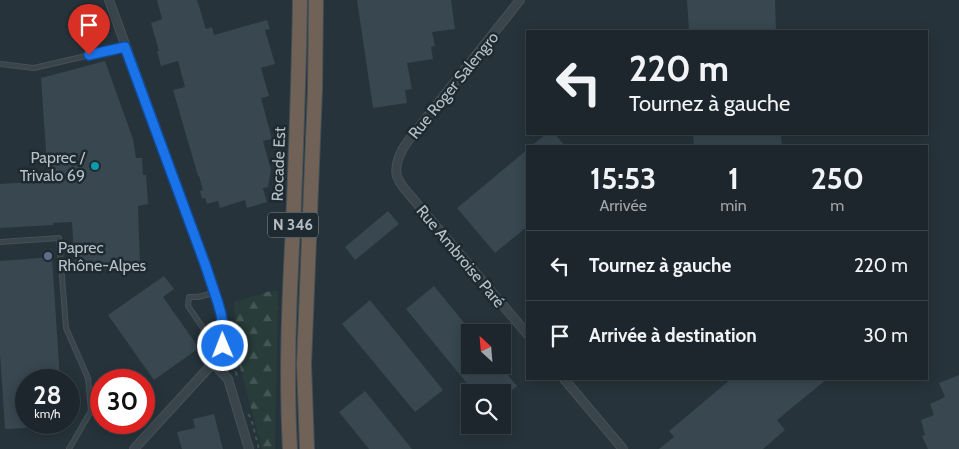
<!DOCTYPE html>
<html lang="fr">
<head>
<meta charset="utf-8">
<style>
	body { margin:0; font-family:Cabin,sans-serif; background:#252e34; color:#f1f3f6; height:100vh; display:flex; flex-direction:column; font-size:19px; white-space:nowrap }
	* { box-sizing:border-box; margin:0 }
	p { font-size:16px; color:#a0a5a9 }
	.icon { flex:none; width:28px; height:28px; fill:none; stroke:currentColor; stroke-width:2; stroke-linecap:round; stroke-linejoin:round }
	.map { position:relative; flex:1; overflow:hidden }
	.panel { position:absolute; left:526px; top:145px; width:402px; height:235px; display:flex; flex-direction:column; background:#1c262c; border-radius:0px; box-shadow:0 2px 12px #0003,0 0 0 1px #3a4348 }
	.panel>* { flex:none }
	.guide { position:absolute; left:526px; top:30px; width:402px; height:105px; border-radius:0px; box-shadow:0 2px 12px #0003,0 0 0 1px #3a4348; background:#1c262c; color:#f1f3f6; overflow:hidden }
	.needle { width:32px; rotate:334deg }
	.tools { position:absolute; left:461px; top:324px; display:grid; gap:10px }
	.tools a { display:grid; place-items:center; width:50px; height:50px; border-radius:0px; background:#1c262c; box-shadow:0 2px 12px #0003,0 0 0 1px #3a4348; font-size:25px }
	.speed { position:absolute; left:15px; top:369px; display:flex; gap:10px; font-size:25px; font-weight:700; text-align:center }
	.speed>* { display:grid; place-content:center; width:65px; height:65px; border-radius:50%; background:#1c262c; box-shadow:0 2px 12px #0003,0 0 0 1px #3a4348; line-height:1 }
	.speed small { font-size:12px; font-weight:400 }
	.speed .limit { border:8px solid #d22; background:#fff; color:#111 }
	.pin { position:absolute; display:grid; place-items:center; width:42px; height:42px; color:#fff; margin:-51px -21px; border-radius:50% 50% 50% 0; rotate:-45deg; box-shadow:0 0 5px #0007 }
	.pin .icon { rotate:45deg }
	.me { position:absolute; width:55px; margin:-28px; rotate:359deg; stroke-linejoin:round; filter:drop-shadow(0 0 4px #0008) }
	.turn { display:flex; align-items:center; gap:18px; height:105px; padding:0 20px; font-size:22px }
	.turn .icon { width:65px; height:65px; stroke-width:2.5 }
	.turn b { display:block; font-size:35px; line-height:42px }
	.eta { display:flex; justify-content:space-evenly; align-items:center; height:85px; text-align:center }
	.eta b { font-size:30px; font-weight:700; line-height:35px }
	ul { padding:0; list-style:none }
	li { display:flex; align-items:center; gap:15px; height:70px; padding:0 20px; border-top:1px solid #3a4348 }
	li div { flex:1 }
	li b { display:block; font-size:19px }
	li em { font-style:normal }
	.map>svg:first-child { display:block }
	.forest { fill:url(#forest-firs) }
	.building { fill:#384750 }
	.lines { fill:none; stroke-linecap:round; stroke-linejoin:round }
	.lane-casing { stroke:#455057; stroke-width:6 }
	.street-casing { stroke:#455057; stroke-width:10 }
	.highway-casing { stroke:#444f56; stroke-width:16 }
	.path { stroke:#405452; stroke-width:2; stroke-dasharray:4 4; stroke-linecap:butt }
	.lane { stroke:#39444b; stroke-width:4 }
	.street { stroke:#39444b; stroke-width:8 }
	.highway { stroke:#706257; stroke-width:14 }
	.route-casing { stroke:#114b97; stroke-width:12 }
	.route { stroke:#1a73e8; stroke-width:9 }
	.culture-dot { fill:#0f9aa8; stroke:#1e2930; stroke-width:2 }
	.service-dot { fill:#5c6f8a; stroke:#1e2930; stroke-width:2 }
	.labels { text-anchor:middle; stroke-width:5; stroke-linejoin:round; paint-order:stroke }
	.shield { fill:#1e2930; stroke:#889299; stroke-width:1 }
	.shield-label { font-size:15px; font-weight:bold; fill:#b5bfc6 }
	.street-label { font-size:16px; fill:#b5bfc6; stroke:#1e2930 }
	.poi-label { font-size:16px; fill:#b5bfc6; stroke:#1e2930; text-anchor:end }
</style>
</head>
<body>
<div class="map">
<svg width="959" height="449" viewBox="0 0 959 449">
	<defs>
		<pattern id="forest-firs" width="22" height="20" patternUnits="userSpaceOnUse" patternTransform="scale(1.25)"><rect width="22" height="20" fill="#283c3a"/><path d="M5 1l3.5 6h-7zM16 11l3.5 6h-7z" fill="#455655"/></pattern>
	</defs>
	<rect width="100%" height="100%" fill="#26333a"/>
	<path class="forest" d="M270 291H278L275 449H262L237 356 234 302Z"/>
	<g class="building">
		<path d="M157 0H197L206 29 212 27 214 35 267 20 270 29 265 30 275 64 261 68 269 96 261 98 272 139 263 141 271 170 268 187 263 188 267 202 247 208 245 200 220 208 218 201 207 204 205 198 202 199 200 191 203 190 199 176H198L173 90 185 87 178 61 161 66 157 51H159L151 23 162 19Z"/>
		<path d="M357 0H451L455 29 432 32 435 46 431 47 433 59 407 63 412 89 405 90 407 103 373 108Z"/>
		<path d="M687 0H775L776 31H689Z"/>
		<path d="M105 61 133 139 136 158H142L143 175H146L148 204 138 206 140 266 75 272 72 222 53 223V225L0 228V184L48 181 41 78Z"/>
		<path d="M546 134H555L565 146H531Z"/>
		<path d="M693 134H781L782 146H694Z"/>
		<path d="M528 149V226L495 253 457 208Z"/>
		<path d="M388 211 399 224 355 260 345 247Z"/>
		<path d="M52 257 60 380H26V428L5 429 0 354V261Z"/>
		<path d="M164 276 174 289 163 297 199 348 154 380 108 315Z"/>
		<path d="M434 286 470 330V365H499L517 386 502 398V392H474L406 309Z"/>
		<path d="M370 300 443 390 415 412 342 324Z"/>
		<path d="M959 375V449H928L922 436 925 435 921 420 934 415 930 404 945 397 939 383Z"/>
		<path d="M731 379H827L777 420 785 430 763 449H659L674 437 669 431Z"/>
		<path d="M365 391 412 449H369L339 412Z"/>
		<path d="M214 414 223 449H182L177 432 195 428 193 419Z"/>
	</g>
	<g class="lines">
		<g class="lane-casing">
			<g id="lane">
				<path d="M0 64 34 68 125 47"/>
				<path d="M0 242 59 238 66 328 88 378 91 411 69 449"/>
				<path d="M203 328 188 306 189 297H198L213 293"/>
			</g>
		</g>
		<g class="street-casing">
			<g id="street">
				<path d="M109 0 205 264 221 314 224 333 223 346 213 363 134 449"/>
				<path d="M520 0 408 141C401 150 394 164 397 176 398 179 401 184 403 187L528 335"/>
				<path d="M213 363 228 379 249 449"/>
				<path d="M564 379 623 449"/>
			</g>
		</g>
		<g class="highway-casing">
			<g id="highway">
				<path d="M290 449C286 375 289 302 293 228 296 152 299 76 300 0"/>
				<path d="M307 449 304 364 315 89 316 0"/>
			</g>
		</g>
		<g class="path">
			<path d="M225 364 234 365 237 376"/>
			<path d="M248 414 251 418 259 449"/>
		</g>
		<use href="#lane" class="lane"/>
		<use href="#street" class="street"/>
		<use href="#highway" class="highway"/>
	</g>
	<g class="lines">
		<g class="route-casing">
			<path id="route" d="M89 55 125 47 205 264 218 303 221 314 224 334 223 346"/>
		</g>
		<use href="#route" class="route"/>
	</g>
	<circle class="culture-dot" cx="95" cy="166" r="5"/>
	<circle class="service-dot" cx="48" cy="256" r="5"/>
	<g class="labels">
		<rect class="shield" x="268" y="212.5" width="50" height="25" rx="4"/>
		<g class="shield-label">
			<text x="293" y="230">N 346</text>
		</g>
		<g class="street-label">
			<text transform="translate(453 85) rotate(-51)" y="6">Rue Roger Salengro</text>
			<text transform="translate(278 164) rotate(-88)" y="6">Rocade Est</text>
			<text transform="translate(461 256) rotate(50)" y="6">Rue Ambroise Paré</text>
		</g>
		<g class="poi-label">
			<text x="85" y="163">Paprec /<tspan x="85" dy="18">Trivalo 69</tspan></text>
			<text x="58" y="253" text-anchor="start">Paprec<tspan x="58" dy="18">Rhône-Alpes</tspan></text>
		</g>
	</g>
</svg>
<div class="tools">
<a><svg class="needle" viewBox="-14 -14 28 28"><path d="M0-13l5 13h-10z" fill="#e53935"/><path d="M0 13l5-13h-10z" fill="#a0a5a9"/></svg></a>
<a><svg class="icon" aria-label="search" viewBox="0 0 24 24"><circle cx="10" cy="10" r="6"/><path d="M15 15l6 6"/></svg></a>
</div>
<div class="speed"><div>28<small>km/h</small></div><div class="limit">30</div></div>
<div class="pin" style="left:89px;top:55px;background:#d93025"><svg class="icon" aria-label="arrive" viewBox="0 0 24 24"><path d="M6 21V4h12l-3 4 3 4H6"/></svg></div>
<svg class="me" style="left:223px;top:346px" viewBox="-20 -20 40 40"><circle r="17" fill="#1a73e8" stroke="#fff" stroke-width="3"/><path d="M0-11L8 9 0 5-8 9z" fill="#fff"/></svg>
<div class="guide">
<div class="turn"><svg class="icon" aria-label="left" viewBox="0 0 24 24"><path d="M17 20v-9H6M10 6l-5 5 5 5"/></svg><div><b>220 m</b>Tournez à gauche</div></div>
</div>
<section class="panel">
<div class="eta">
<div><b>15:53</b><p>Arrivée</p></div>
<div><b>1</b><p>min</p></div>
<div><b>250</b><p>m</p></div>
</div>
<ul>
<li><svg class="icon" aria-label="left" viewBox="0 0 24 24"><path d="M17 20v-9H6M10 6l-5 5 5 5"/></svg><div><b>Tournez à gauche</b></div><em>220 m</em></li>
<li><svg class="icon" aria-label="arrive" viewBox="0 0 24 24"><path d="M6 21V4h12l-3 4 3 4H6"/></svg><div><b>Arrivée à destination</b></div><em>30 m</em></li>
</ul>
</section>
</div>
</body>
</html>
